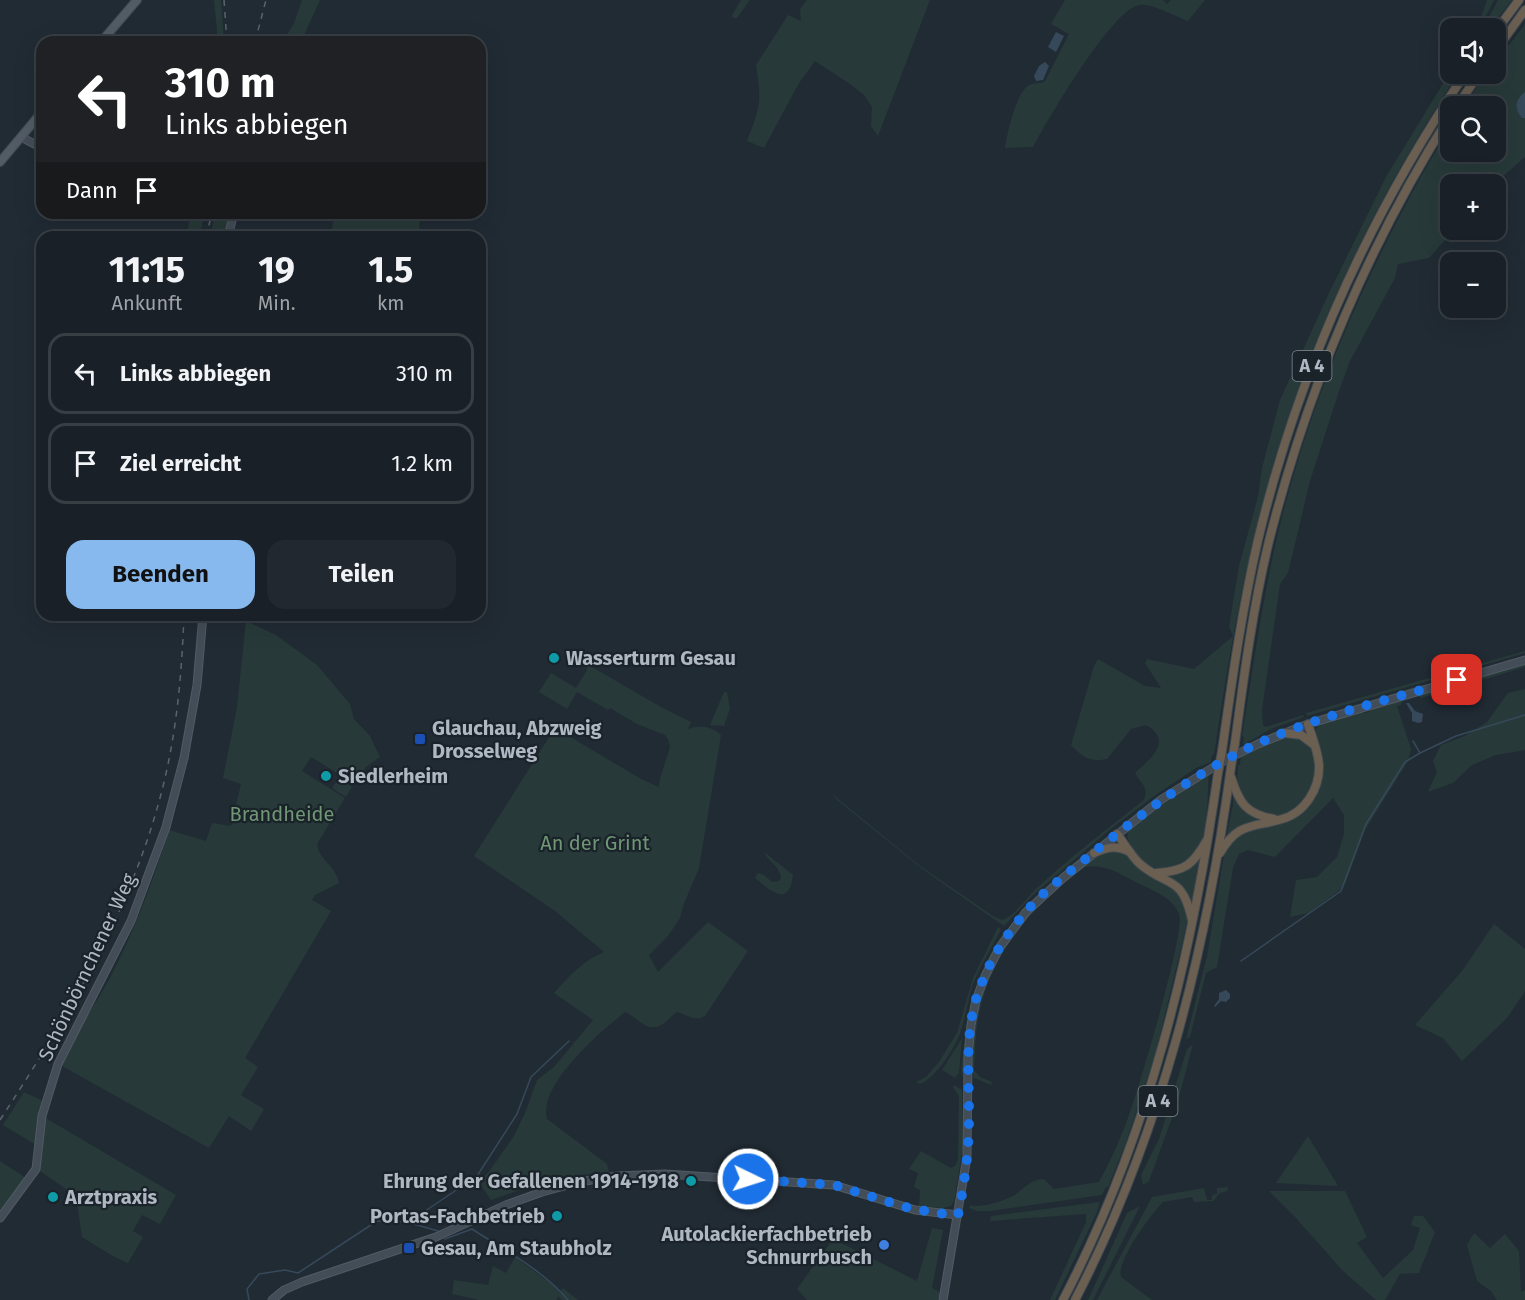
<!DOCTYPE html>
<html lang="de">
<head>
<meta charset="utf-8">
<style>
	body { margin:0; font-family:"Fira Sans",sans-serif; background:#22282f; color:#f1f3f6; height:100vh; display:flex; flex-direction:column; font-size:22px; white-space:nowrap }
	* { box-sizing:border-box; margin:0 }
	p { font-size:20px; color:#9fa3a7 }
	.icon { flex:none; width:33px; height:33px; fill:none; stroke:currentColor; stroke-width:2; stroke-linecap:round; stroke-linejoin:round }
	.map { position:relative; flex:1; overflow:hidden }
	.drawer { position:absolute; left:36px; top:231px; width:450px; height:390px; display:flex; flex-direction:column; background:#192027; border-radius:18px; box-shadow:0 6px 24px #0002,0 0 0 2px #373e44 }
	.drawer>* { flex:none }
	.banner { position:absolute; left:36px; top:36px; width:450px; height:183px; border-radius:18px; box-shadow:0 6px 24px #0002,0 0 0 2px #373e44; background:#202124; color:#fff; overflow:hidden }
	.tools { position:absolute; left:1440px; top:18px; display:grid; gap:12px }
	.tools a { display:grid; place-items:center; width:66px; height:66px; border-radius:12px; background:#192027; box-shadow:0 6px 24px #0002,0 0 0 2px #373e44; font-size:30px }
	.pin { position:absolute; display:grid; place-items:center; width:51px; height:51px; color:#fff; margin:-26px; border-radius:12px; box-shadow:0 3px 9px #0006 }
	.me { position:absolute; width:66px; margin:-33px; rotate:94deg; stroke-linejoin:round; filter:drop-shadow(0 0 4px #0008) }
	.turn { display:flex; align-items:center; gap:21px; height:126px; padding:0 30px; font-size:27px }
	.turn .icon { width:78px; height:78px; stroke-width:2.5 }
	.turn b { display:block; font-size:42px; line-height:51px }
	.then { display:flex; align-items:center; height:57px; padding:0 30px; background:#0003; gap:12px; font-size:22px }
	.eta { display:flex; justify-content:space-evenly; align-items:center; height:102px; text-align:center }
	.eta b { font-size:36px; font-weight:700; line-height:42px }
	.primary-button { display:flex; gap:12px; margin-top:auto; padding:12px 30px }
	.primary-button a { flex:1; height:69px; border-radius:18px; background:#88b9ee; color:#111; font-size:24px; font-weight:700; line-height:69px; text-align:center }
	.primary-button a+a { background:#22282f; color:#f1f3f6 }
	ul { padding:0; list-style:none }
	li { display:flex; align-items:center; gap:18px; height:81px; margin:0 12px 9px; padding:0 18px; border:3px solid #373e44; border-radius:18px }
	li div { flex:1 }
	li b { display:block; font-size:22px }
	li em { font-style:normal }
	.map>svg:first-child { display:block }
	.green { fill:#273a39 }
	.water { fill:#36495a }
	.lines { fill:none; stroke-linecap:round; stroke-linejoin:round }
	.stream { stroke:#36495a; stroke-width:1.5 }
	.secondary-casing { stroke:#525b63; stroke-width:9 }
	.primary-casing { stroke:#3e464f; stroke-width:10 }
	.highway-casing { stroke:#3f4850; stroke-width:10 }
	.secondary { stroke:#434d58; stroke-width:7 }
	.primary { stroke:#525c65; stroke-width:8 }
	.highway { stroke:#6b5f52; stroke-width:8 }
	.rail { stroke:#59646e; stroke-width:1.5; stroke-dasharray:6 6; stroke-linecap:butt }
	.highway-bridge-casing { stroke:#3f4850; stroke-width:10; stroke-linecap:butt }
	.highway-bridge { stroke:#6b5f52; stroke-width:8 }
	.route { stroke:#1a73e8; stroke-width:10; stroke-dasharray:0 18 }
	.culture-dot { fill:#0f9aa8; stroke:#1a222a; stroke-width:2 }
	.transit-dot { fill:#1a4fb4; stroke:#1a222a; stroke-width:2 }
	.shop-dot { fill:#3f7fe0; stroke:#1a222a; stroke-width:2 }
	.labels { text-anchor:middle; stroke-width:4.5; stroke-linejoin:round; paint-order:stroke }
	.shield { fill:#1a222a; stroke:#828b94; stroke-width:1.5 }
	.shield-label { font-size:18px; font-weight:bold; fill:#afb8c2 }
	.poi-label { font-size:20px; font-weight:bold; fill:#afb8c2; stroke:#1a222a; text-anchor:start }
	.park-label { font-size:20px; fill:#709675; stroke:#1a222a }
	.street-label { font-size:20px; fill:#afb8c2; stroke:#1a222a }
</style>
</head>
<body>
<div class="map">
<svg width="1525" height="1300" viewBox="0 0 1525 1300">
	<rect width="100%" height="100%" fill="#212b34"/>
	<g class="green">
		<path d="M214 0H221L224 42H218Z"/>
		<path d="M302 0H320L301 42H283L294 23Z"/>
		<path d="M741 0H750L737 18H733L732 15Z"/>
		<path d="M807 0H930L878 136 871 126 872 107 864 95 850 84 815 61 799 83 764 148 747 141C760 107 762 102 756 65L788 15 801 21 800 9Z"/>
		<path d="M1065 0H1163L1167 4 1171 0H1205L1188 21C1176 17 1152 3 1140 5 1113 7 1047 121 1033 147L1005 148C1007 135 1016 93 1028 86 1033 82 1039 85 1045 81L1069 34 1051 24Z"/>
		<path d="M1487 0H1494L1480 28H1477Z"/>
		<path d="M1498 0H1512L1490 28H1483Z"/>
		<path d="M1525 24V157L1494 184H1450V230H1454L1429 258 1398 264 1395 278 1350 361 1339 391 1310 481 1288 573 1280 584 1262 710 1263 725 1266 727 1303 715 1304 717 1271 729 1243 745 1244 737 1242 736C1254 662 1264 586 1283 513 1319 376 1377 248 1450 127V152H1496V106H1464L1480 82H1483L1489 74H1496V62Z"/>
		<path d="M1450 72V74H1458C1375 199 1310 334 1269 479 1243 569 1228 662 1214 755H1212L1211 762 1196 768 1157 794 1108 831 1034 894 1004 926 921 868 836 799 832 794 920 866 993 916 1002 920C1015 916 1026 898 1036 889 1070 857 1107 829 1144 800 1149 785 1141 785 1135 773 1150 759 1174 741 1146 725L1131 729 1107 759C1090 763 1081 756 1071 745L1094 666 1098 659 1145 686 1161 688 1145 663 1147 659 1194 669 1233 636 1229 627 1239 566 1258 497 1262 468 1280 400 1329 293 1386 177Z"/>
		<path d="M191 213H204L200 237H186Z"/>
		<path d="M215 213H231L227 237H210Z"/>
		<path d="M335 213H420L419 237H330Z"/>
		<path d="M246 621 276 635 317 665 350 704 354 719 370 736 380 757 366 767 355 784 311 757 302 771 345 798 317 844C320 862 335 864 339 883L315 895 312 900 331 911 245 1058 258 1067 241 1095 264 1109 251 1131 229 1116 209 1148 62 1066C70 1038 96 1005 110 978 135 930 153 881 169 830L206 841 212 823 231 826 241 784 223 778 237 707Z"/>
		<path d="M1525 651V653L1307 716 1306 713Z"/>
		<path d="M585 663 661 707 691 722 688 729C699 725 712 726 721 735L699 868 683 906 680 918 668 936 649 955 658 972 708 922 748 951 705 1016C695 1022 688 1015 677 1012 671 1016 667 1022 661 1025 647 1033 637 1017 625 1012 600 1032 538 1085 547 1119L607 1164 609 1172 554 1178 491 1200 478 1181 488 1173 514 1136 525 1113 537 1080 554 1067 593 1020 554 993C568 977 584 960 604 952L555 911 474 856 555 728 643 780 659 787 660 779 670 747 668 739 665 735 637 724 610 708 608 710 577 692 567 709 539 692 551 673 576 688 587 670Z"/>
		<path d="M1525 663V667L1479 681V677Z"/>
		<path d="M1474 678 1475 682 1421 698 1417 694Z"/>
		<path d="M1421 685 1423 686 1419 688 1312 719H1308Z"/>
		<path d="M1525 689V750L1496 755 1472 765 1453 783 1428 792 1437 772 1433 761 1441 745 1465 736 1487 722 1508 693Z"/>
		<path d="M724 692H727L730 709 724 726 710 725Z"/>
		<path d="M1413 695 1402 700 1401 705 1397 706 1411 749 1408 761 1365 830 1344 887 1308 913 1290 917 1296 880 1317 877 1337 857 1344 834V815L1333 798 1275 857 1248 850 1239 854 1233 868 1217 967 1206 973 1190 1037 1186 1039 1207 956 1224 855 1230 842 1239 833 1291 820 1298 815 1315 795 1316 729 1318 725 1357 712 1366 713 1379 706Z"/>
		<path d="M1290 736 1305 739C1308 742 1312 746 1313 750 1323 776 1306 813 1277 816 1268 817 1255 809 1246 805L1237 786 1238 765H1240L1241 754 1277 739Z"/>
		<path d="M1209 772C1207 794 1209 824 1200 846 1196 856 1190 860 1181 865 1177 866 1172 869 1167 870 1150 873 1131 851 1127 836L1129 831 1181 790Z"/>
		<path d="M339 778 352 787 346 797 332 788Z"/>
		<path d="M1233 794H1235L1266 820 1226 838 1233 805Z"/>
		<path d="M1154 799 1153 803 1068 871 1059 875Z"/>
		<path d="M1111 849 1124 852 1144 873 1168 883 1183 896 1188 919 1155 1055 1125 1145 1108 1187H1106L1102 1195 990 1211H977L969 1208 971 1205C978 1209 1003 1201 1011 1197 1023 1191 1029 1179 1044 1179L1054 1189 1099 1182C1111 1160 1121 1138 1129 1115 1139 1087 1186 931 1179 914 1173 897 1151 890 1136 882 1120 874 1105 863 1085 867 1035 904 992 950 979 1014 975 1032 975 1051 974 1070L980 1077 992 1082 991 1085 974 1078C970 1068 972 1056 972 1046 974 976 1014 922 1066 880 1080 868 1094 856 1111 849Z"/>
		<path d="M764 852 793 875C789 908 771 891 755 878L758 873 764 875 772 882 779 881 781 878C780 865 768 862 764 852Z"/>
		<path d="M1200 857 1192 903H1191L1164 874Z"/>
		<path d="M1494 924 1525 949V991L1507 1018 1462 1061 1443 1038 1415 1025 1462 971Z"/>
		<path d="M998 927 1001 930C991 948 981 965 973 984 968 999 966 1015 961 1030 957 1045 935 1080 919 1084L916 1082 926 1077 939 1062 957 1033 973 978Z"/>
		<path d="M1004 932 1005 934 999 944 968 1023 964 1070 961 1076C965 1021 972 979 1004 932Z"/>
		<path d="M962 1038 959 1073 955 1078 942 1070Z"/>
		<path d="M1193 1044 1178 1101 1149 1181 1143 1185 1141 1175 1159 1139 1187 1049Z"/>
		<path d="M954 1085 962 1090 963 1147 954 1202 951 1206 943 1208 919 1206 920 1190 914 1187 918 1173 909 1169 921 1151 951 1168 955 1166 958 1160 959 1096 953 1087Z"/>
		<path d="M24 1092 43 1101 36 1145 3 1125Z"/>
		<path d="M44 1117 176 1195 160 1224 142 1215 133 1231 143 1237 128 1263 111 1255 82 1237 76 1196 40 1171V1147Z"/>
		<path d="M1308 1136 1338 1186 1276 1183Z"/>
		<path d="M0 1161 26 1178 0 1214Z"/>
		<path d="M1228 1187 1227 1191 1220 1193 1213 1201 1194 1202 1192 1197 1163 1202C1151 1214 1116 1261 1121 1277L1152 1300H1097L1152 1197 1204 1188 1207 1200H1212V1195L1217 1194V1188Z"/>
		<path d="M1269 1191H1345L1367 1237 1357 1243 1383 1278 1413 1250 1420 1228 1411 1225 1414 1216H1423L1435 1232 1419 1273 1400 1274 1385 1300H1376L1343 1271 1296 1218Z"/>
		<path d="M1100 1202 1097 1212 1055 1300H1050L1086 1222V1214L990 1221 991 1216Z"/>
		<path d="M1140 1206 1093 1300H1088L1127 1213Z"/>
		<path d="M932 1228 943 1230 932 1288 940 1292 938 1300H807L797 1289 833 1239 917 1281Z"/>
		<path d="M1474 1233 1490 1248 1505 1234 1519 1251 1521 1292 1525 1290V1300H1497L1491 1291 1477 1281 1467 1245Z"/>
		<path d="M515 1257 561 1291 563 1288 578 1300H562L558 1296 557 1300H479L452 1294 454 1280 488 1285 493 1266 506 1273Z"/>
	</g>
	<g class="water">
		<path d="M1056 32 1064 36 1056 52 1048 47Z"/>
		<path d="M1045 62 1049 66 1043 80 1036 81 1034 76 1039 66Z"/>
		<path d="M1525 92V118H1522C1514 109 1515 99 1525 92Z"/>
		<path d="M1406 703H1409L1415 711 1423 714 1422 722 1418 723 1412 721V713Z"/>
		<path d="M1226 990 1230 994V998L1226 1002 1221 1001 1215 1007 1214 1006 1219 999V993Z"/>
	</g>
	<g class="lines">
		<g class="stream">
			<path d="M1413 741 1420 753"/>
			<path d="M1241 961 1341 891 1366 824 1405 762 1420 753 1456 736 1525 715"/>
			<path d="M410 1223 438 1231"/>
			<path d="M445 1239 472 1229C504 1250 543 1270 568 1300"/>
			<path d="M249 1300 247 1289 259 1274 285 1270 298 1273 377 1221 409 1222 477 1176 517 1114 531 1077 569 1041"/>
		</g>
		<g class="secondary-casing">
			<g id="secondary">
				<path d="M21 137 42 148"/>
				<path d="M228 237 234 213"/>
				<path d="M0 1218 36 1169 42 1116 58 1064 131 921 166 827 184 758 197 685 203 615"/>
				<path d="M272 1300 284 1290 302 1282 436 1237 506 1205 542 1192 579 1182 617 1176 665 1174 834 1185 915 1210 958 1215"/>
				<path d="M943 1300 967 1157 968 1056 971 1025 976 1000 985 976 1000 947 1026 912 1063 878 1162 799 1227 759 1258 744 1308 724 1525 660"/>
			</g>
		</g>
		<g class="primary-casing">
			<g id="primary">
				<path d="M101 42 137 0"/>
				<path d="M0 162 42 112"/>
			</g>
		</g>
		<g class="highway-casing">
			<g id="highway">
				<path d="M1496 31 1519 0"/>
				<path d="M1496 50 1525 10"/>
				<path d="M1457 106 1479 74"/>
				<path d="M1284 733 1301 735 1313 744"/>
				<path d="M1235 743C1244 675 1253 607 1269 541 1307 391 1367 247 1450 116"/>
				<path d="M1222 751C1232 680 1242 609 1258 540 1298 373 1369 216 1465 74"/>
				<path d="M1231 777C1239 803 1246 814 1274 819"/>
				<path d="M1117 834C1125 844 1131 856 1140 864 1168 888 1182 874 1192 920"/>
				<path d="M1094 853C1108 847 1116 845 1130 852"/>
				<path d="M1220 853C1238 822 1252 828 1282 819 1305 813 1320 788 1319 765 1318 751 1312 737 1308 724"/>
				<path d="M1157 873C1185 871 1193 865 1207 840"/>
				<path d="M1063 1300C1149 1136 1192 956 1218 773"/>
				<path d="M1075 1300C1161 1134 1206 952 1231 767"/>
			</g>
		</g>
		<use href="#secondary" class="secondary"/>
		<use href="#primary" class="primary"/>
		<use href="#highway" class="highway"/>
		<g class="rail">
			<path d="M224 0 227 42"/>
			<path d="M255 42 266 0"/>
			<path d="M206 237 212 213"/>
			<path d="M0 1120C71 1011 139 898 167 769 178 718 182 667 184 615"/>
		</g>
		<g class="highway-bridge-casing">
			<g id="highway-bridge">
				<path d="M1231 767 1235 743"/>
				<path d="M1218 773 1222 751"/>
			</g>
		</g>
		<use href="#highway-bridge" class="highway-bridge"/>
	</g>
	<g class="lines">
		<path class="route" d="M748 1179 834 1185 905 1207 935 1213 958 1215C965 1182 969 1150 969 1116 969 1077 965 1037 976 999 986 967 1003 938 1025 913 1044 890 1070 872 1093 853 1145 811 1198 771 1259 743 1322 715 1391 699 1457 680"/>
	</g>
	<g class="culture-dot">
		<circle cx="554" cy="658" r="6"/>
		<circle cx="326" cy="776" r="6"/>
		<circle cx="691" cy="1181" r="6"/>
		<circle cx="53" cy="1197" r="6"/>
		<circle cx="557" cy="1216" r="6"/>
	</g>
	<g class="transit-dot">
		<rect x="414" y="733" width="12" height="12" rx="3"/>
		<rect x="403" y="1242" width="12" height="12" rx="3"/>
	</g>
	<circle class="shop-dot" cx="884" cy="1245" r="6"/>
	<g class="labels">
		<g class="shield">
			<rect x="1292.5" y="351" width="39" height="30" rx="4.5"/>
			<rect x="1138.5" y="1086" width="39" height="30" rx="4.5"/>
		</g>
		<g class="shield-label">
			<text x="1312" y="372">A 4</text>
			<text x="1158" y="1107">A 4</text>
		</g>
		<g class="poi-label">
			<text x="566" y="665">Wasserturm Gesau</text>
			<text x="432" y="735">Glauchau, Abzweig<tspan x="432" dy="23">Drosselweg</tspan></text>
			<text x="338" y="783">Siedlerheim</text>
			<text x="679" y="1188" text-anchor="end">Ehrung der Gefallenen 1914-1918</text>
			<text x="65" y="1204">Arztpraxis</text>
			<text x="545" y="1223" text-anchor="end">Portas-Fachbetrieb</text>
			<text x="872" y="1241" text-anchor="end">Autolackierfachbetrieb<tspan x="872" dy="23">Schnurrbusch</tspan></text>
			<text x="421" y="1255">Gesau, Am Staubholz</text>
		</g>
		<g class="park-label">
			<text x="282" y="821">Brandheide</text>
			<text x="595" y="850">An der Grint</text>
		</g>
		<g class="street-label">
			<text transform="translate(87 967) rotate(-65)" y="7">Schönbörnchener Weg</text>
		</g>
	</g>
</svg>
<div class="tools">
<a><svg class="icon" aria-label="sound" viewBox="0 0 24 24"><path d="M4 9h4l5-4v14l-5-4H4zM17 9q2 3 0 6"/></svg></a>
<a><svg class="icon" aria-label="search" viewBox="0 0 24 24"><circle cx="10" cy="10" r="6"/><path d="M15 15l6 6"/></svg></a>
<a>+</a>
<a>−</a>
</div>
<div class="pin" style="left:1457px;top:680px;background:#d93025"><svg class="icon" aria-label="arrive" viewBox="0 0 24 24"><path d="M6 21V4h12l-3 4 3 4H6"/></svg></div>
<svg class="me" style="left:748px;top:1179px" viewBox="-20 -20 40 40"><circle r="17" fill="#1a73e8" stroke="#fff" stroke-width="3"/><path d="M0-11L8 9 0 5-8 9z" fill="#fff"/></svg>
<div class="banner">
<div class="turn"><svg class="icon" aria-label="left" viewBox="0 0 24 24"><path d="M17 20v-9H6M10 6l-5 5 5 5"/></svg><div><b>310 m</b>Links abbiegen</div></div>
<div class="then">Dann<svg class="icon" aria-label="arrive" viewBox="0 0 24 24"><path d="M6 21V4h12l-3 4 3 4H6"/></svg></div>
</div>
<section class="drawer">
<div class="eta">
<div><b>11:15</b><p>Ankunft</p></div>
<div><b>19</b><p>Min.</p></div>
<div><b>1.5</b><p>km</p></div>
</div>
<ul>
<li><svg class="icon" aria-label="left" viewBox="0 0 24 24"><path d="M17 20v-9H6M10 6l-5 5 5 5"/></svg><div><b>Links abbiegen</b></div><em>310 m</em></li>
<li><svg class="icon" aria-label="arrive" viewBox="0 0 24 24"><path d="M6 21V4h12l-3 4 3 4H6"/></svg><div><b>Ziel erreicht</b></div><em>1.2 km</em></li>
</ul>
<div class="primary-button"><a>Beenden</a><a>Teilen</a></div>
</section>
</div>
</body>
</html>
